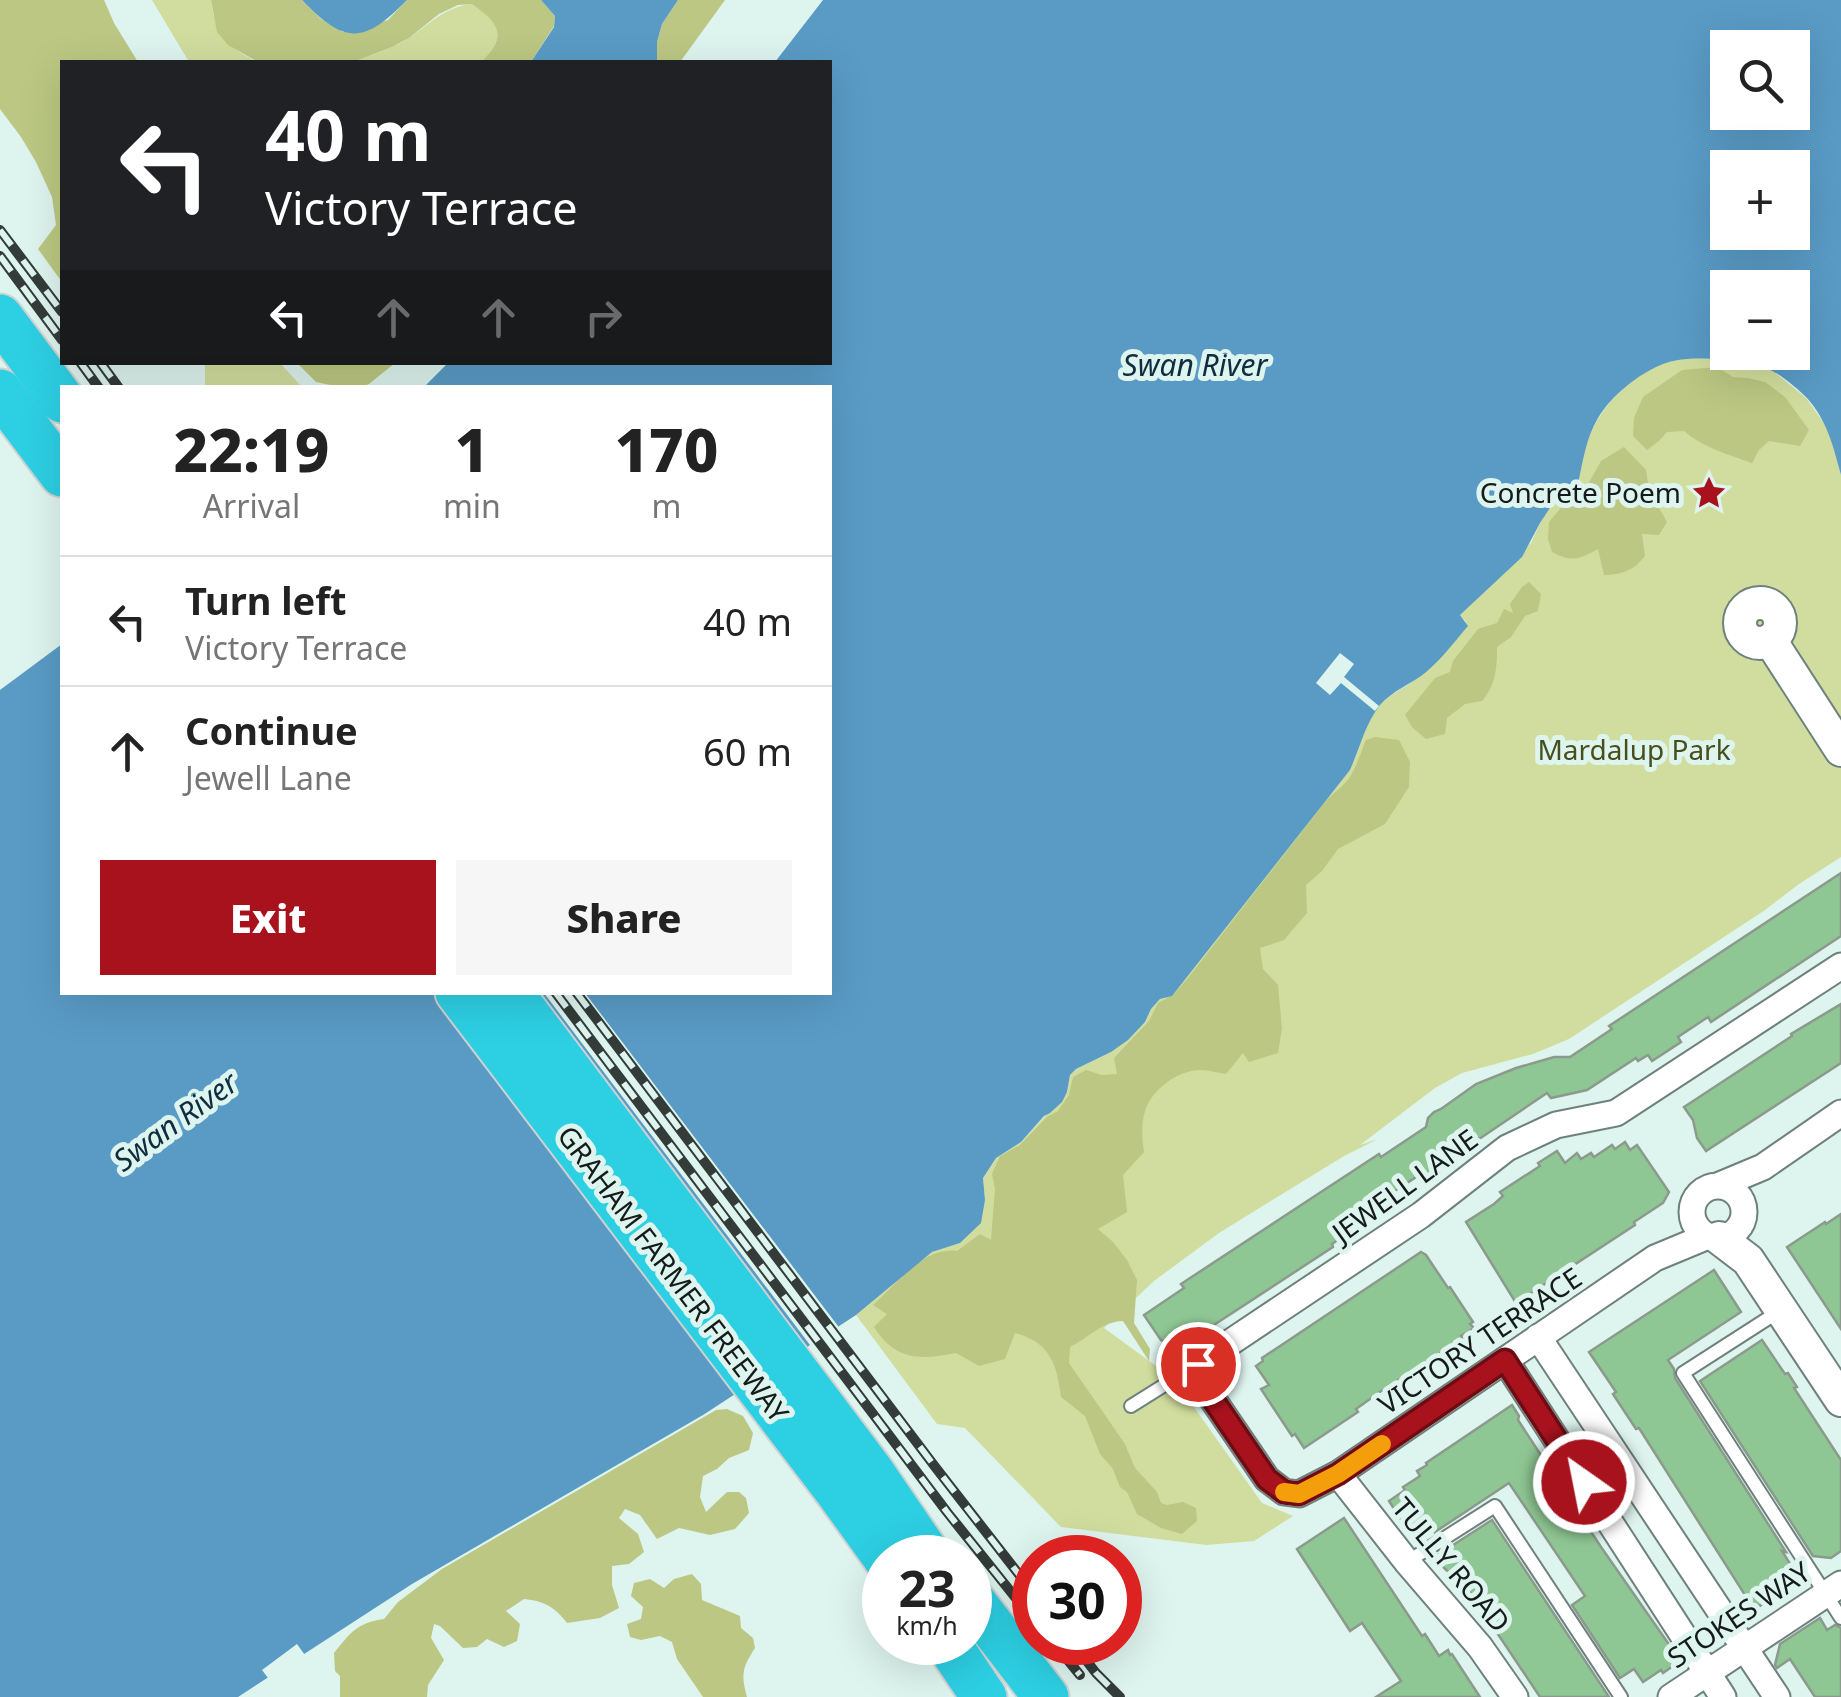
<!DOCTYPE html>
<html lang="en">
<head>
<meta charset="utf-8">
<style>
	body { margin:0; font-family:"Noto Sans",sans-serif; background:#f6f6f6; color:#222; height:100vh; display:flex; flex-direction:column; font-size:38px; white-space:nowrap }
	* { box-sizing:border-box; margin:0 }
	p { font-size:32px; color:#767676 }
	.icon { flex:none; width:55px; height:55px; fill:none; stroke:currentColor; stroke-width:2; stroke-linecap:round; stroke-linejoin:round }
	.map { position:relative; flex:1; overflow:hidden }
	.details { position:absolute; left:60px; top:385px; width:772px; height:610px; display:flex; flex-direction:column; background:#fff; border-radius:0px; box-shadow:0 10px 40px #0002 }
	.details>* { flex:none }
	.banner { position:absolute; left:60px; top:60px; width:772px; height:305px; border-radius:0px; box-shadow:0 10px 40px #0002; background:#202124; color:#fff; overflow:hidden }
	.controls { position:absolute; left:1710px; top:30px; display:grid; gap:20px }
	.controls a { display:grid; place-items:center; width:100px; height:100px; border-radius:0px; background:#fff; box-shadow:0 10px 40px #0002; font-size:50px }
	.speed { position:absolute; left:862px; top:1535px; display:flex; gap:20px; font-size:50px; font-weight:700; text-align:center }
	.speed>* { display:grid; place-content:center; width:130px; height:130px; border-radius:50%; background:#fff; box-shadow:0 10px 40px #0002; line-height:1 }
	.speed small { font-size:25px; font-weight:400 }
	.speed .limit { border:15px solid #d22; background:#fff; color:#111 }
	.pin { position:absolute; display:grid; place-items:center; width:85px; height:85px; color:#fff; margin:-42px; border:5px solid #fff; border-radius:50%; box-shadow:0 2px 10px #0007 }
	.me { position:absolute; width:110px; margin:-55px; rotate:327deg; stroke-linejoin:round; filter:drop-shadow(0 0 8px #0008) }
	.turn { display:flex; align-items:center; gap:35px; height:210px; padding:0 40px; font-size:45px }
	.turn .icon { width:130px; height:130px; stroke-width:2.5 }
	.turn b { display:block; font-size:70px; line-height:85px }
	.lanes { display:flex; align-items:center; height:95px; padding:0 40px; background:#0003; justify-content:center; gap:50px; direction:ltr }
	.lanes .off { opacity:.35 }
	.eta { display:flex; justify-content:space-evenly; align-items:center; height:170px; text-align:center }
	.eta b { font-size:60px; font-weight:800; line-height:70px }
	.action { display:flex; gap:20px; margin-top:auto; padding:20px 40px }
	.action a { flex:1; height:115px; border-radius:0px; background:#a8121d; color:#fff; font-size:40px; font-weight:800; line-height:115px; text-align:center }
	.action a+a { background:#f6f6f6; color:#222 }
	ul { padding:0; list-style:none }
	li { display:flex; align-items:center; gap:30px; height:130px; padding:0 40px; border-top:2px solid #e0e0e0 }
	li div { flex:1 }
	li b { display:block; font-size:38px }
	li em { font-style:normal }
	.map>svg:first-child { display:block }
	.green { fill:#d1dd9e }
	.forest { fill:#bbc782 }
	.water { fill:#599bc5; fill-rule:evenodd }
	.pier { fill:#def4ee }
	.building { fill:#8fc794; stroke:#8c9a8d; stroke-width:2.5 }
	.lines { fill:none; stroke-linecap:round; stroke-linejoin:round }
	.service-casing { stroke:#6e817c; stroke-width:16 }
	.minor-casing { stroke:#6e817c; stroke-width:29 }
	.tertiary-casing { stroke:#6e817c; stroke-width:36 }
	.motorway-casing { stroke:#d0d1d1; stroke-width:49 }
	.service { stroke:#fff; stroke-width:12 }
	.minor { stroke:#fff; stroke-width:25 }
	.tertiary { stroke:#fff; stroke-width:32 }
	.motorway { stroke:#2dcfe3; stroke-width:45 }
	.rail-casing { stroke:#333c39; stroke-width:10 }
	.rail { stroke:#def4ee; stroke-width:6; stroke-dasharray:19; stroke-linecap:butt }
	.route-casing { stroke:#6d0c13; stroke-width:25 }
	.route { stroke:#a8121d; stroke-width:18 }
	.slow { stroke:#f59e0b; stroke-width:18 }
	.labels { text-anchor:middle; stroke-width:10; stroke-linejoin:round; paint-order:stroke }
	.poi-label { font-size:28px; fill:#141b19; stroke:#def4ee; text-anchor:end }
	.park-label { font-size:28px; fill:#484f1c; stroke:#def4ee }
	.street-label { font-size:28px; fill:#141b19; stroke:#def4ee }
	.water-label { font-size:30px; font-style:italic; fill:#0f2d3f; stroke:#def4ee }
</style>
</head>
<body>
<div class="map">
<svg width="1841" height="1697" viewBox="0 0 1841 1697">
	<rect width="100%" height="100%" fill="#def4ee"/>
	<g class="green">
		<path d="M152 0H211C215 34 228 48 258 62H189Z"/>
		<path d="M473 4C501 24 507 37 481 62H353C370 55 388 50 404 41 428 27 443 6 473 4Z"/>
		<path d="M1695 358 1730 361 1773 371 1806 398 1830 431 1841 475V857L1799 884 1765 910 1569 1039 1533 1054 1462 1073 1435 1088 1360 1145 1378 1139 1344 1156 1219 1233 1154 1281 1104 1328 1174 1379 1262 1503 1293 1516 1254 1541 1206 1545 1061 1527 965 1428 937 1424 856 1315 932 1252 960 1243 985 1200 983 1178 996 1158 1021 1142 1067 1092 1070 1075 1076 1069 1111 1052 1145 1022 1151 1009 1160 999 1172 995 1350 770C1361 747 1366 716 1386 699 1394 692 1405 688 1413 681 1437 664 1450 647 1466 622L1460 615 1531 543 1540 523 1554 502 1578 484C1581 472 1582 458 1586 446 1597 409 1629 376 1664 363 1674 360 1685 359 1695 358Z"/>
		<path d="M205 363H280L302 387H205Z"/>
	</g>
	<g class="forest">
		<path d="M0 0H104L114 23 138 62H62V282L38 249 56 225 52 197 36 162 21 137 0 109Z"/>
		<path d="M211 0H302L321 19 343 32 388 20 407 0H541L555 16 554 26 531 62H481C507 37 501 24 472 4L458 5 439 14 409 38 392 47 353 62H258L228 45 217 32Z"/>
		<path d="M678 0H725L680 62H657V42L662 24Z"/>
		<path d="M297 363H395L369 384 359 388 335 386 316 382Z"/>
		<path d="M1717 367 1733 377 1748 378 1765 382 1785 397 1809 430 1800 446 1769 441 1759 450 1752 463C1727 454 1704 448 1684 431L1667 432 1659 441 1647 450 1633 436 1634 418 1643 397 1682 370Z"/>
		<path d="M1624 447 1646 470 1649 490 1667 522 1659 535 1642 534 1645 556C1634 570 1622 575 1604 575L1598 549C1580 559 1572 563 1552 552L1548 539 1549 522 1569 498 1586 488 1601 461Z"/>
		<path d="M1529 582 1541 594 1538 611 1525 616 1511 637 1497 647C1497 668 1496 685 1482 701L1465 704 1447 718 1445 734 1426 739 1412 727 1405 715 1435 678 1450 672 1453 661 1478 629 1497 623 1504 609 1513 613 1510 604 1522 587Z"/>
		<path d="M1375 737 1399 740 1410 762 1409 787 1385 824 1338 849 1322 871 1306 885 1307 913 1284 940 1260 948 1263 969 1278 985 1282 1028 1278 1053 1249 1062 1243 1053 1226 1074C1218 1073 1209 1070 1201 1070 1178 1070 1152 1089 1145 1111 1141 1125 1142 1138 1144 1152L1123 1175 1127 1212 1098 1229 1113 1242 1127 1260 1137 1280 1134 1323 1150 1349 1149 1361 1123 1321C1103 1321 1088 1338 1070 1347L1069 1363 1125 1444 1135 1468 1157 1492 1161 1503 1167 1505 1183 1502 1196 1508 1197 1521 1182 1534 1161 1528 1137 1514 1127 1492 1120 1487 1113 1469 1100 1454 1085 1416 1061 1397C1057 1363 1049 1342 1015 1333L1005 1359 979 1366 956 1353C921 1360 895 1361 874 1327L887 1314 873 1305C896 1285 923 1246 957 1251L980 1234 991 1240 995 1189 992 1174 1000 1156 1020 1145 1047 1117 1058 1111 1069 1095 1073 1077 1086 1070 1102 1075 1117 1074 1114 1058 1149 1021 1158 1003 1173 995 1188 978 1325 802C1331 795 1337 791 1343 785 1355 774 1360 754 1366 740Z"/>
		<path d="M727 1409 743 1416 753 1433 749 1450 729 1458 717 1469 703 1476 700 1497 706 1512 727 1492H739L746 1498 749 1513 735 1529 710 1535 679 1528 657 1539 640 1515 625 1509 619 1518 638 1534 644 1552 629 1564 612 1566V1585L619 1608 600 1618 567 1623C555 1607 544 1601 524 1599L506 1611 520 1624 517 1641 504 1647 487 1639 477 1647 463 1648 440 1626 434 1624 431 1638 444 1660 428 1685 427 1697H340V1676L335 1671 334 1653C351 1632 357 1623 384 1619L398 1602 442 1569 716 1410Z"/>
		<path d="M692 1574 701 1584 702 1600 740 1616 741 1628 753 1638 755 1648C742 1668 741 1674 747 1697H703L677 1659 672 1642 660 1636 641 1640 630 1637 627 1624 641 1619 643 1607 631 1596 634 1583 650 1579 664 1588 674 1579Z"/>
	</g>
	<g class="water">
		<path d="M302 0H407C364 44 345 45 302 0Z"/>
		<path d="M541 0H678L662 24 657 42V62H531L554 27 555 16Z"/>
		<path d="M823 0H1841V475C1833 446 1828 422 1807 398 1798 389 1782 375 1770 370 1742 360 1691 353 1663 364 1638 374 1612 395 1598 418 1586 438 1583 461 1578 484L1554 502 1540 523 1522 557 1460 615 1468 626C1454 642 1442 659 1425 673 1411 684 1392 691 1380 705 1365 724 1360 748 1350 770L1172 996 1160 999 1151 1009 1145 1022 1128 1040 1111 1052 1076 1069 1070 1075 1067 1092 1062 1102 1050 1113 1044 1116 1021 1142 996 1158 983 1178 985 1200 981 1223 960 1243 932 1252 856 1315 703 1415 412 1584 238 1697H0V690L62 644V992H830V388L424 387 448 363 830 362V62H775ZM1728 48H1792V112H1728ZM1728 168H1792V232H1728ZM1728 288H1792V352H1728Z"/>
	</g>
	<g class="pier">
		<path d="M1340 653 1354 664 1344 677 1379 706 1375 711 1341 683 1330 695 1316 683Z"/>
		<path d="M544 993H585L841 1330 813 1349Z"/>
		<path d="M297 1644 307 1658 271 1682 262 1670Z"/>
	</g>
	<g class="building">
		<path d="M1841 873V936L1711 1022 1708 1017 1678 1037 1681 1042 1652 1061 1648 1055 1638 1061 1636 1058 1587 1090 1551 1098 1547 1093 1423 1177 1421 1174 1387 1196 1392 1204 1332 1244 1333 1247 1203 1332 1200 1328 1172 1346 1161 1340 1144 1315 1184 1288 1181 1284 1379 1154 1381 1157 1426 1127 1428 1118 1434 1112 1441 1109 1476 1084 1516 1068 1554 1057H1570L1612 1029 1609 1026Z"/>
		<path d="M1841 1004V1063L1706 1151 1697 1138 1693 1120 1684 1107 1792 1036 1791 1034Z"/>
		<path d="M1625 1142 1630 1150 1637 1145 1669 1192 1663 1203 1634 1222 1635 1225 1516 1303 1466 1222 1494 1204 1503 1196 1500 1192 1540 1166 1538 1163 1557 1151 1565 1163 1577 1153 1581 1159 1591 1153 1594 1157 1612 1145 1615 1149Z"/>
		<path d="M1841 1214V1329L1787 1247 1825 1222 1826 1224Z"/>
		<path d="M1421 1252 1426 1255 1448 1288 1450 1287 1473 1322 1470 1324 1474 1328 1461 1336 1463 1339 1384 1389 1356 1409 1358 1412 1304 1448 1295 1434 1292 1436 1261 1389 1269 1385 1256 1366 1263 1361 1262 1358Z"/>
		<path d="M1714 1270 1741 1312 1668 1360 1674 1369 1675 1378 1786 1552 1782 1551 1794 1570 1788 1573 1795 1583 1760 1606 1750 1603 1639 1428 1636 1429 1613 1394 1616 1392 1589 1352Z"/>
		<path d="M1762 1340 1785 1374 1788 1373 1797 1387 1794 1388 1841 1460V1551L1831 1558 1813 1556 1700 1381Z"/>
		<path d="M1512 1405 1519 1416 1518 1420 1601 1547 1675 1653 1673 1666 1663 1673 1661 1670 1643 1682 1634 1669 1620 1678 1572 1605 1585 1596 1509 1483 1435 1532V1526L1421 1534 1414 1522 1406 1527 1389 1501 1405 1490 1403 1487 1420 1476 1417 1471 1427 1465 1426 1463Z"/>
		<path d="M1344 1518 1422 1636 1425 1634 1439 1656 1448 1650 1450 1655 1452 1654 1480 1697H1376L1401 1681 1362 1623 1350 1631 1297 1549Z"/>
		<path d="M1492 1520 1609 1697H1540L1469 1591 1444 1568 1436 1556Z"/>
		<path d="M1820 1618 1827 1630 1835 1625 1841 1628V1697H1815L1790 1659 1777 1668 1775 1665 1780 1644Z"/>
	</g>
	<g class="lines">
		<g class="service-casing">
			<g id="service">
				<path d="M1781 1310 1683 1373 1841 1618"/>
				<path d="M1131 1406 1198 1364"/>
				<path d="M1407 1562 1495 1506 1621 1697"/>
			</g>
		</g>
		<g class="minor-casing">
			<g id="minor">
				<path d="M1720 1185 1763 1167 1841 1113"/>
				<circle cx="1718" cy="1212" r="26"/>
				<path d="M1708 1236 1655 1258 1338 1474 1299 1494 1284 1492 1267 1479 1205 1388 1198 1364 1421 1215 1507 1148 1556 1125 1616 1113 1841 966"/>
				<path d="M1538 1337 1777 1697"/>
				<path d="M1505 1360 1723 1697"/>
				<path d="M1338 1474 1407 1562 1480 1647 1515 1697"/>
				<path d="M1671 1697 1841 1584"/>
			</g>
		</g>
		<g class="tertiary-casing">
			<g id="tertiary">
				<circle cx="1760" cy="623" r="20"/>
				<path d="M1770 640 1841 750"/>
				<path d="M1719 1238 1748 1260 1841 1400"/>
			</g>
		</g>
		<g class="motorway-casing">
			<g id="motorway">
				<path d="M0 317 62 400"/>
				<path d="M0 392 62 474"/>
				<path d="M458 992 839 1493 886 1558"/>
				<path d="M510 992 870 1470 930 1558"/>
				<path d="M970 1598 1046 1697"/>
				<path d="M947 1642 984 1697"/>
			</g>
		</g>
		<use href="#service" class="service"/>
		<use href="#minor" class="minor"/>
		<use href="#tertiary" class="tertiary"/>
		<use href="#motorway" class="motorway"/>
		<g class="rail-casing">
			<g id="rail">
				<path d="M0 230 62 312"/>
				<path d="M0 256 62 340"/>
				<path d="M80 362 99 388"/>
				<path d="M100 362 119 388"/>
				<path d="M555 992 947 1512 1035 1622"/>
				<path d="M576 992 936 1468 1035 1595"/>
				<path d="M1053 1642 1080 1675"/>
				<path d="M1072 1642 1096 1673 1120 1697"/>
			</g>
		</g>
		<use href="#rail" class="rail"/>
	</g>
	<g class="lines">
		<g class="route-casing">
			<path id="route" d="M1198 1364 1205 1388 1267 1479 1284 1492 1299 1494 1338 1474 1505 1360 1584 1482"/>
		</g>
		<use href="#route" class="route"/>
		<path class="slow" d="M1284 1492 1299 1494 1338 1474 1382 1444"/>
	</g>
	<defs>
		<g id="sight-bare" transform="scale(2.7)"><path d="M0-6L1.8-2.2L6-1.7L2.9 1.2L3.7 5.4L0 3.3L-3.7 5.4L-2.9 1.2L-6-1.7L-1.8-2.2Z" fill="#a8121d" stroke="#def4ee" stroke-width="2.5" paint-order="stroke"/></g>
	</defs>
	<g fill-rule="evenodd">
		<use href="#sight-bare" x="1709" y="493"/>
	</g>
	<g class="labels">
		<g class="poi-label">
			<text x="1681" y="503">Concrete Poem</text>
		</g>
		<g class="park-label">
			<text x="1634" y="760">Mardalup Park</text>
		</g>
		<g class="street-label">
			<text transform="translate(1405 1186) rotate(-36)" y="10">JEWELL LANE</text>
			<text transform="translate(673 1274) rotate(53)" y="10">GRAHAM FARMER FREEWAY</text>
			<text transform="translate(1480 1341) rotate(-34)" y="10">VICTORY TERRACE</text>
			<text transform="translate(1451 1565) rotate(50)" y="10">TULLY ROAD</text>
			<text transform="translate(1739 1615) rotate(-34)" y="10">STOKES WAY</text>
		</g>
		<g class="water-label">
			<text x="1195" y="376">Swan River</text>
			<text transform="translate(176 1122) rotate(-36)" y="10">Swan River</text>
		</g>
	</g>
</svg>
<div class="controls">
<a><svg class="icon" aria-label="search" viewBox="0 0 24 24"><circle cx="10" cy="10" r="6"/><path d="M15 15l6 6"/></svg></a>
<a>+</a>
<a>−</a>
</div>
<div class="speed"><div>23<small>km/h</small></div><div class="limit">30</div></div>
<div class="pin" style="left:1198px;top:1364px;background:#d93025"><svg class="icon" aria-label="arrive" viewBox="0 0 24 24"><path d="M6 21V4h12l-3 4 3 4H6"/></svg></div>
<svg class="me" style="left:1584px;top:1482px" viewBox="-20 -20 40 40"><circle r="17" fill="#a8121d" stroke="#fff" stroke-width="3"/><path d="M0-11L8 9 0 5-8 9z" fill="#fff"/></svg>
<div class="banner">
<div class="turn"><svg class="icon" aria-label="left" viewBox="0 0 24 24"><path d="M17 20v-9H6M10 6l-5 5 5 5"/></svg><div><b>40 m</b>Victory Terrace</div></div>
<div class="lanes"><svg class="icon" aria-label="left" viewBox="0 0 24 24"><path d="M17 20v-9H6M10 6l-5 5 5 5"/></svg><svg class="icon off" aria-label="ahead" viewBox="0 0 24 24"><path d="M12 20V5M6 11l6-6 6 6"/></svg><svg class="icon off" aria-label="ahead" viewBox="0 0 24 24"><path d="M12 20V5M6 11l6-6 6 6"/></svg><svg class="icon off" aria-label="right" viewBox="0 0 24 24"><path d="M7 20v-9h11M14 6l5 5-5 5"/></svg></div>
</div>
<section class="details">
<div class="eta">
<div><b>22:19</b><p>Arrival</p></div>
<div><b>1</b><p>min</p></div>
<div><b>170</b><p>m</p></div>
</div>
<ul>
<li><svg class="icon" aria-label="left" viewBox="0 0 24 24"><path d="M17 20v-9H6M10 6l-5 5 5 5"/></svg><div><b>Turn left</b><p>Victory Terrace</p></div><em>40 m</em></li>
<li><svg class="icon" aria-label="ahead" viewBox="0 0 24 24"><path d="M12 20V5M6 11l6-6 6 6"/></svg><div><b>Continue</b><p>Jewell Lane</p></div><em>60 m</em></li>
</ul>
<div class="action"><a>Exit</a><a>Share</a></div>
</section>
</div>
</body>
</html>
